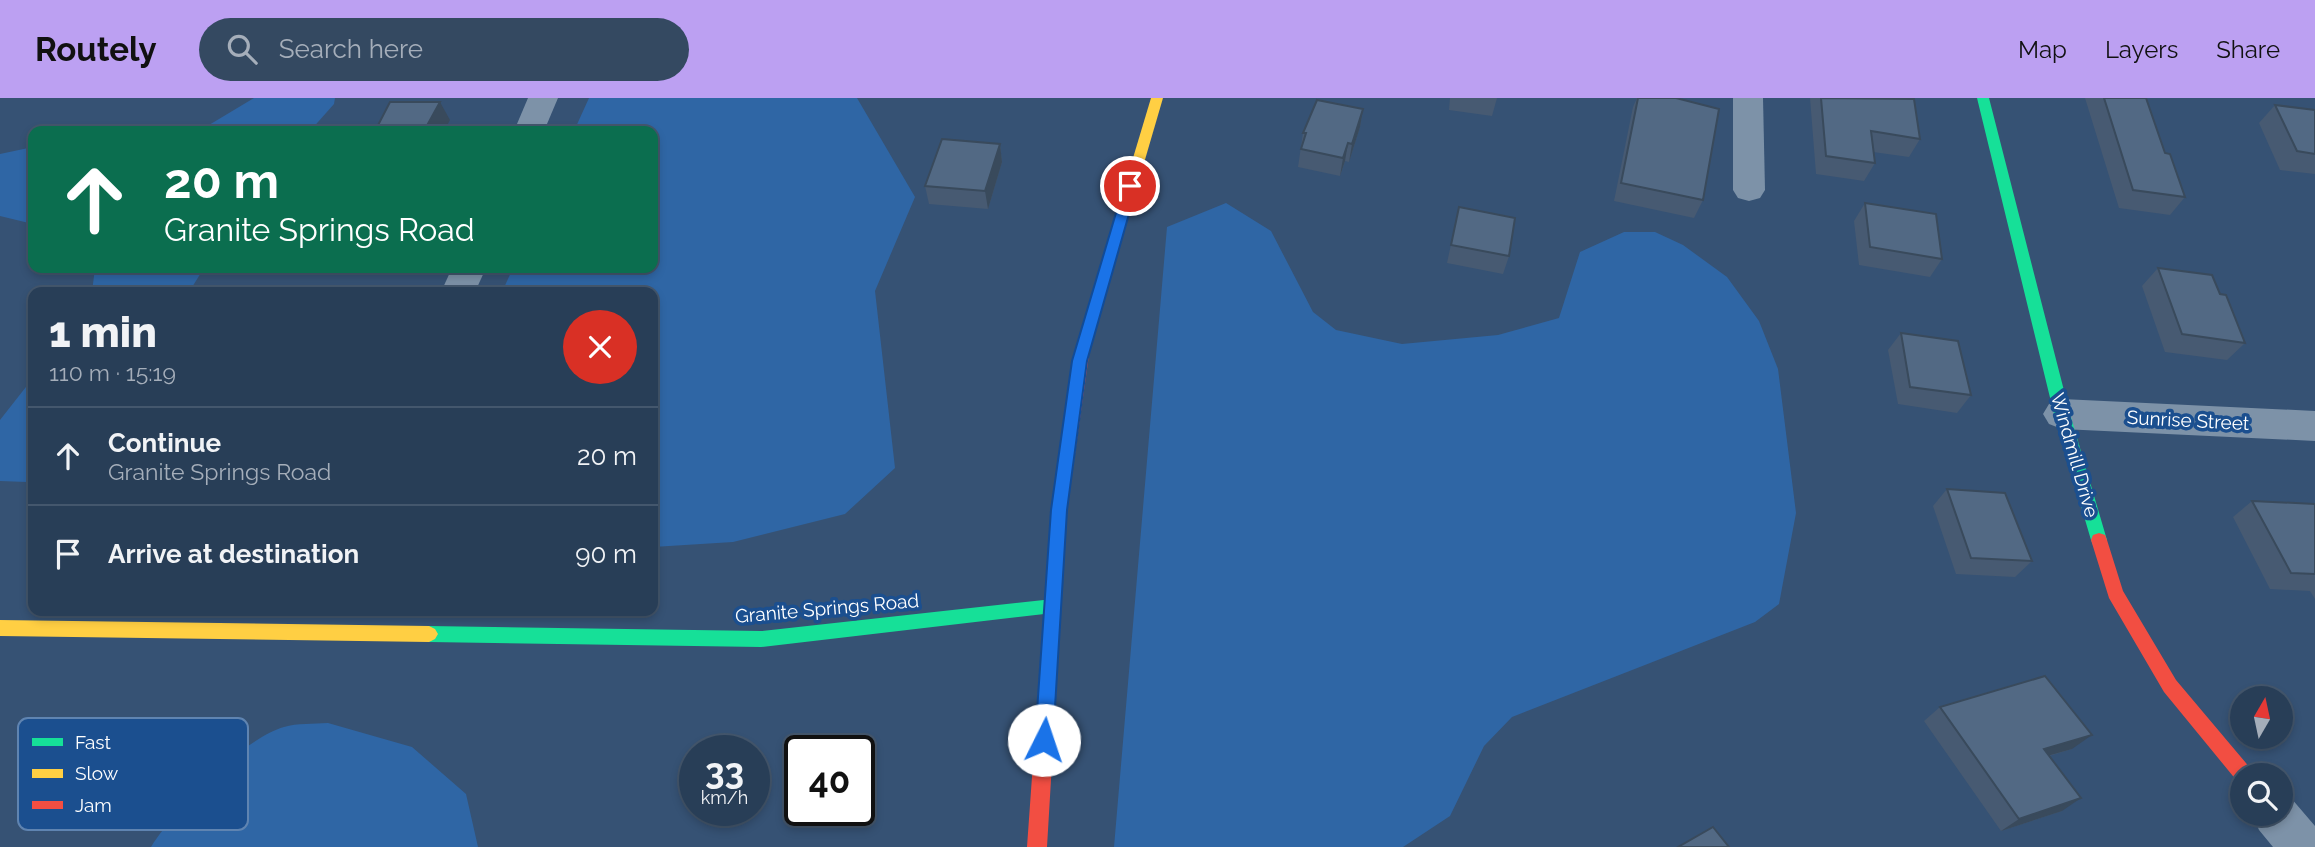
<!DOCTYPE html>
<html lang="en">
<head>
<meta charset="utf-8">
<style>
	body { margin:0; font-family:Raleway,sans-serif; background:#344961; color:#f1f3f6; height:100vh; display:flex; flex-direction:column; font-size:26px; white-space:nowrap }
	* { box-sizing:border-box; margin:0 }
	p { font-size:23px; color:#a5aeba }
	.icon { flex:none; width:38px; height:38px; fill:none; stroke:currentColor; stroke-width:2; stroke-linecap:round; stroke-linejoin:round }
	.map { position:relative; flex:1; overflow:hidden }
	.details { position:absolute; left:28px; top:189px; width:630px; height:329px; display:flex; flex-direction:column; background:#283e57; border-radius:14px; box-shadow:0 4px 10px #0003,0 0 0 2px #44576d }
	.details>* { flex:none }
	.hud { position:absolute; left:28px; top:28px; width:630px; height:147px; border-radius:14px; box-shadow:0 4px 10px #0003,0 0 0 2px #44576d; background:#0b6e4f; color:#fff; overflow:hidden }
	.needle { width:46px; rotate:9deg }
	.buttons { position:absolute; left:2230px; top:588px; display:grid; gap:14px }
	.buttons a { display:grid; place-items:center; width:63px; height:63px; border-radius:50%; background:#283e57; box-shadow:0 4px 10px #0003,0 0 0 2px #44576d; font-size:35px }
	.speed { position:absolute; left:679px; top:637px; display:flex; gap:14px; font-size:35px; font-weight:700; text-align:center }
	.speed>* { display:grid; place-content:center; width:91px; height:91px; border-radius:50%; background:#283e57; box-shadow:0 4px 10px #0003,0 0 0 2px #44576d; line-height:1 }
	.speed small { font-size:18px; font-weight:400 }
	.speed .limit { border:4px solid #111; border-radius:10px; background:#fff; color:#111 }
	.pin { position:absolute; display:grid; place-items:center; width:60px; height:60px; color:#fff; margin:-30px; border:4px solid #fff; border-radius:50%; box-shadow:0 2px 7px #0007 }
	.me { position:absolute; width:77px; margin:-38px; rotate:4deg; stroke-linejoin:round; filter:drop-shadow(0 0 5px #0008) }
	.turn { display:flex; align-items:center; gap:24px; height:147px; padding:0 21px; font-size:32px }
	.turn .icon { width:91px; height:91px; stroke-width:2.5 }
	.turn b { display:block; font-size:49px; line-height:60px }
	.round { display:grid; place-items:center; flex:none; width:74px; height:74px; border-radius:37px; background:#344961 }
	.overview { display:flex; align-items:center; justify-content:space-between; height:119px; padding:0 21px }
	h1 { font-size:42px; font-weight:800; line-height:52px }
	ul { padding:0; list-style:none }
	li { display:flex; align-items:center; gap:21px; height:98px; padding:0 21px; border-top:2px solid #44576d }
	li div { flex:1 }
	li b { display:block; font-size:26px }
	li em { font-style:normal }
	header { display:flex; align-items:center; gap:42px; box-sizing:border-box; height:98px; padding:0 35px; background:#bca0f2; color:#111 }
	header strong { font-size:33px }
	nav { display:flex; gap:38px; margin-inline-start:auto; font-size:24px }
	.search { width:490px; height:63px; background:#344961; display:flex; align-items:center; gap:18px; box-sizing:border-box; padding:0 24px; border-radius:38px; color:#a5aeba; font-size:26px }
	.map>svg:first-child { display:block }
	.green { fill:#2f66a5 }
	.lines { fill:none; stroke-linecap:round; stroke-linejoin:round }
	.street { fill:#7d92a8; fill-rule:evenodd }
	.fast { fill:#16e098; fill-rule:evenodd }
	.slow { fill:#ffcf43; fill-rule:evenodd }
	.jam { fill:#f24e42; fill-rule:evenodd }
	.wall { fill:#475a72 }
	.shaded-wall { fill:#394a5c }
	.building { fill:#526984; stroke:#394a5c; stroke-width:2 }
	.route { fill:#1a73e8; stroke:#114b97; stroke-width:2 }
	.labels { text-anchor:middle; stroke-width:7; stroke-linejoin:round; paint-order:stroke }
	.street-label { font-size:19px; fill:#fff; stroke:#1b4f8f }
	.key { fill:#1b4f8f; stroke:#5f84b1; stroke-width:2 }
	.key-label { font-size:19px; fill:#fff }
</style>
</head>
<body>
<header>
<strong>Routely</strong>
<div class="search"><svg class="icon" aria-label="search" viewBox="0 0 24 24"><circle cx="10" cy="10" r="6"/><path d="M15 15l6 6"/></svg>Search here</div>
<nav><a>Map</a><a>Layers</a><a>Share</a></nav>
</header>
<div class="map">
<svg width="2315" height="749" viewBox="0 0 2315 749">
	<rect width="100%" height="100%" fill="#365274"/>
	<g class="green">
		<path d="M254 0H335L334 6 310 33H199Z"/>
		<path d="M589 0H857L915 99 875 193 895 370 845 416 733 444 653 449V194H502L513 170H653V33H574Z"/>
		<path d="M33 49V126L0 118V56Z"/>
		<path d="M1226 105 1271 133 1313 214 1336 232 1402 246 1498 237 1559 220 1580 154 1624 134H1655L1683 147 1727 179 1759 223 1778 271 1796 415 1779 506 1755 524 1512 619 1484 648 1450 718 1403 749H1114L1167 129Z"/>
		<path d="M95 170H204L189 194H92Z"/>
		<path d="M33 280V377L27 384 0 383V322Z"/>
		<path d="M328 625 412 649 466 696 478 749H151C174 712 242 641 284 629 297 625 314 626 328 625Z"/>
	</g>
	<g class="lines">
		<g class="street">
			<path d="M528 0H558L544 33H514Z"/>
			<path d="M1733 0H1763L1765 92 1760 100 1749 103 1738 100 1733 92Z"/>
			<path d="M452 170H486L475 194H441Z"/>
			<path d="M2062 301 2315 313V343L2062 331 2049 326 2043 316 2049 306Z"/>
			<path d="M2280 696 2291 700 2315 728V749H2273L2259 732 2252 716H2280Z"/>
		</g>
		<g class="fast">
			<path d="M1977 0H1989L2070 316 2107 442 2105 447 2099 449 2093 447 2091 442 2054 316Z"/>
			<path d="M1053 501 1059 503 1061 508 1059 513 1053 515 761 549 429 544 423 541 420 536 423 531 429 528 761 533Z"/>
		</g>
		<g class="slow">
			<path d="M1151 0H1163L1090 250 1083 255 1076 250Z"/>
			<path d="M0 522 429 528 435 531 438 536 435 541 429 544 0 538Z"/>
		</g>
		<g class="jam">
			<path d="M1083 245 1090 250 1067 412 1047 749H1027L1051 412 1076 250Z"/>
			<path d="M2099 435 2105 437 2107 442 2123 493 2176 582 2251 671 2253 677H2242V685L2237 683 2164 594 2109 500 2091 442 2093 437Z"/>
		</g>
	</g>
	<g class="wall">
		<path d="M1450 0H1497L1492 18 1449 12Z"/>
		<path d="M1637 0H1676L1703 102 1694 120 1614 103 1633 9Z"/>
		<path d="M1810 0H1908L1920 41 1909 59 1873 54 1875 65 1864 83 1816 76Z"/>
		<path d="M2085 0H2146L2165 55 2185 99 2170 117 2119 110Z"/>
		<path d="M2275 7 2315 12V76L2280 72 2259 25Z"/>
		<path d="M1363 11 1360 29 1349 64 1345 63 1340 78 1298 69 1303 35Z"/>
		<path d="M1000 46 1002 64 988 111 929 106 925 88Z"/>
		<path d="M1865 105 1942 161 1930 179 1859 167 1854 123Z"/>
		<path d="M1459 109 1509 158 1503 176 1447 165Z"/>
		<path d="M292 170H373L369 176 317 175 314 172H293Z"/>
		<path d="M2158 170 2220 196 2245 245 2227 262 2165 254 2142 188Z"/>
		<path d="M1901 235 1971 297 1957 315 1898 306 1888 252Z"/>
		<path d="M1947 391 2032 463 2015 479 1956 476 1933 408Z"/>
		<path d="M2252 403 2315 406V501L2310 493 2270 491 2233 419Z"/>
		<path d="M1940 609 2072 651 2049 658 2062 713 2001 733 1924 623Z"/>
	</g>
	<g class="shaded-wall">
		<path d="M440 4 450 22 444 33H424Z"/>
		<path d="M1363 11 1360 29 1349 64 1352 46Z"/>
		<path d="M1348 45 1345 63 1340 78 1343 60Z"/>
		<path d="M1000 46 1002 64 988 111 985 93Z"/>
		<path d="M365 170H373L369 176Z"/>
		<path d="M2092 637 2072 651 2026 664 2044 651Z"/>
		<path d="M2081 700 2062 713 2001 733 2019 721Z"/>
	</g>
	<g class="building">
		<path d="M1638 0H1676L1719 11 1703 102 1621 85Z"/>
		<path d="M1821 0 1914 1 1920 41 1871 33 1875 65 1826 58Z"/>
		<path d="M2104 0H2146L2165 55 2170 56 2185 99 2133 92Z"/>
		<path d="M1317 2 1363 11 1352 46 1348 45 1343 60 1301 51 1306 35H1303Z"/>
		<path d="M390 4H440L424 33H375Z"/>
		<path d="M2275 7 2315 12V56L2297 53Z"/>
		<path d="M942 41 1000 46 985 93 925 88Z"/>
		<path d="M1865 105 1936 116 1942 161 1870 149Z"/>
		<path d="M1459 109 1515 120 1509 158 1451 147Z"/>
		<path d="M2158 170 2212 177 2220 196 2226 197 2245 245 2182 236Z"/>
		<path d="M1901 235 1958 243 1971 297 1910 289Z"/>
		<path d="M1947 391 2005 395 2032 463 1971 460Z"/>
		<path d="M2252 403 2315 406V476L2291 475Z"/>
		<path d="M2045 578 2092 637 2044 651 2081 700 2019 721 1940 609Z"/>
		<path d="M1713 729 1729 749H1678Z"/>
	</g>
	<path class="route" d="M1130 83 1137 88 1087 263 1067 412 1053 642 1051 648 1044 650 1038 648 1035 642 1051 412 1072 263 1124 88Z"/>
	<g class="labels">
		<g class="street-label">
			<text transform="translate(2188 322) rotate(3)" y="7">Sunrise Street</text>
			<text transform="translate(2075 357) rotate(74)" y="7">Windmill Drive</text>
			<text transform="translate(827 510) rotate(-5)" y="7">Granite Springs Road</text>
		</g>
	</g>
	<rect x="18" y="620" width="230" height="112" rx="10" class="key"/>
	<rect x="32" y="640" width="31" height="8" fill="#16e098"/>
	<rect x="32" y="671" width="31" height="9" fill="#ffcf43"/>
	<rect x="32" y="703" width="31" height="8" fill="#f24e42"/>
	<g class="key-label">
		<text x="75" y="651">Fast</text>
		<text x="75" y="682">Slow</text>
		<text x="75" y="714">Jam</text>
	</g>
</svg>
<div class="buttons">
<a><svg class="needle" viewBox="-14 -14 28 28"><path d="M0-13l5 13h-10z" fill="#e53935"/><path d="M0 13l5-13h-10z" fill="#a5aeba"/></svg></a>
<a><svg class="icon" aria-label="search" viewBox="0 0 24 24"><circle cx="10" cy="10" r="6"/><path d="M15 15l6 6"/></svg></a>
</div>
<div class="speed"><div>33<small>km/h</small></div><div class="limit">40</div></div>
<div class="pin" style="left:1130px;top:88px;background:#d93025"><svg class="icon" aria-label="arrive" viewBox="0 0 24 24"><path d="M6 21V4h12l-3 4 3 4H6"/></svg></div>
<svg class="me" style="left:1044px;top:642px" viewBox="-20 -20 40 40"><circle r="19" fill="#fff"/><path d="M0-13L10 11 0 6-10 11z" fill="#1a73e8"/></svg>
<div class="hud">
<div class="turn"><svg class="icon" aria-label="ahead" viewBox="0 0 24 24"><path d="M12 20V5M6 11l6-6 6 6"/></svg><div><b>20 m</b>Granite Springs Road</div></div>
</div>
<section class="details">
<div class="overview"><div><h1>1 min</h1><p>110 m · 15:19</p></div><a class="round" style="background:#d93025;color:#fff"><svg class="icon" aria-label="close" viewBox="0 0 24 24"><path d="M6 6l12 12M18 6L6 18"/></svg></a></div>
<ul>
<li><svg class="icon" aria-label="ahead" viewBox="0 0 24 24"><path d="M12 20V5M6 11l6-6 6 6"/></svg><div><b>Continue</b><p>Granite Springs Road</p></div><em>20 m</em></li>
<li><svg class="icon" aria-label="arrive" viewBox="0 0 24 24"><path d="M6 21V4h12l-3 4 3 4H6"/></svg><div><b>Arrive at destination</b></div><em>90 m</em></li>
</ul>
</section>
</div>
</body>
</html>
